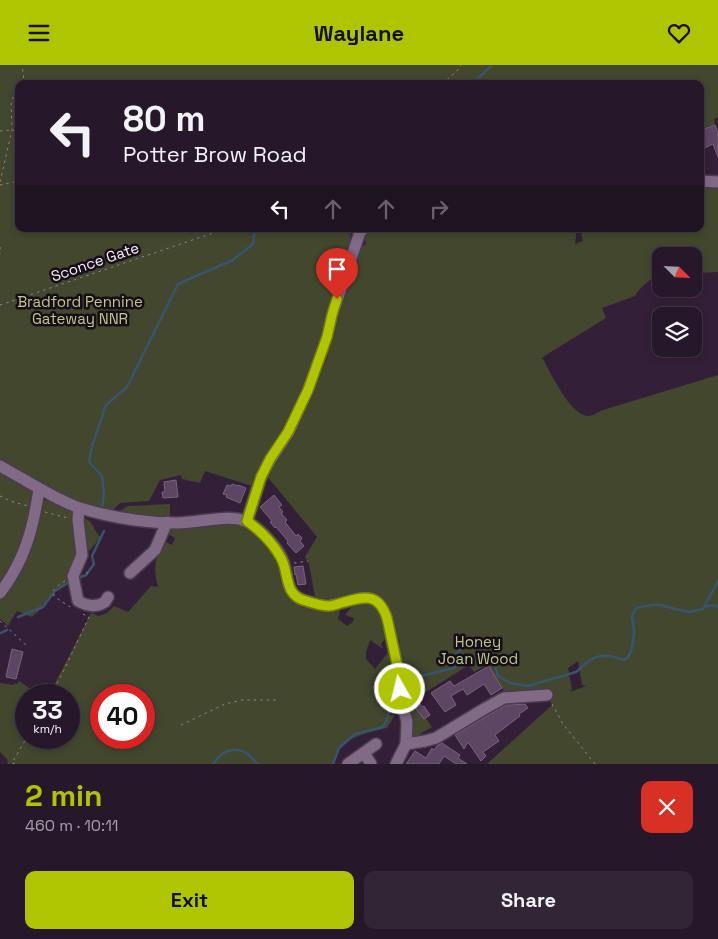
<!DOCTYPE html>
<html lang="en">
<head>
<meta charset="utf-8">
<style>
	body { margin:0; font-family:"Space Grotesk",sans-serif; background:#322536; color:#f1f3f6; height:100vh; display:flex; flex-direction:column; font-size:19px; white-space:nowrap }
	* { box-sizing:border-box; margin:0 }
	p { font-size:16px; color:#a4a0a8 }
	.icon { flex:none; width:28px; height:28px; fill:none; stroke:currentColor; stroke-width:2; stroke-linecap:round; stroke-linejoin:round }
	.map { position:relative; height:699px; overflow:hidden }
	.side { display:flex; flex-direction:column; background:#26182a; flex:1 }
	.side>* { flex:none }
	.top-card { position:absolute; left:15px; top:15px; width:689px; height:152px; border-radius:10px; box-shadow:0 2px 8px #0003,0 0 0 1px #423747; background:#26182a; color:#f1f3f6; overflow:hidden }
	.needle { width:32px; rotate:114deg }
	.fabs { position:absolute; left:652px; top:182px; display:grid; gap:10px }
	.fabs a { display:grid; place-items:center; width:50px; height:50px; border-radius:10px; background:#26182a; box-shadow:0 2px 8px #0003,0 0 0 1px #423747; font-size:25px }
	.speed { position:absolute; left:15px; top:619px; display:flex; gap:10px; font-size:25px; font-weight:700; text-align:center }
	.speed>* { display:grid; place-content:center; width:65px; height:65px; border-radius:50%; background:#26182a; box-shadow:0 2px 8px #0003,0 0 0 1px #423747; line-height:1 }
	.speed small { font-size:12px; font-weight:400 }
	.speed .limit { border:8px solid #d22; background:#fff; color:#111 }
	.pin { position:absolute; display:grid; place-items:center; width:42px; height:42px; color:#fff; margin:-51px -21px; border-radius:50% 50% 50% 0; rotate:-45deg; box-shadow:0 0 5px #0007 }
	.pin .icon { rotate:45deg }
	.me { position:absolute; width:55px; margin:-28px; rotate:352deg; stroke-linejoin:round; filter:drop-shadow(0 0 4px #0008) }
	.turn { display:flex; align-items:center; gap:18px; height:105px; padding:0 25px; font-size:22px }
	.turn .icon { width:65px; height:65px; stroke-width:2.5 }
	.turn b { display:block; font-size:35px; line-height:42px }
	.lanes { display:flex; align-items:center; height:48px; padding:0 25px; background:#0003; justify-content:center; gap:25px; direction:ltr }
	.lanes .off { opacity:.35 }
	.round { display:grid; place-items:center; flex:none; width:52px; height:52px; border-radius:10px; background:#322536 }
	.overview { display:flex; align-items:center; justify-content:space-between; height:85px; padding:0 25px }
	h1 { font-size:30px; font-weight:600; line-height:38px; color:#b0c502 }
	.button { display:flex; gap:10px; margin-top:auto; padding:10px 25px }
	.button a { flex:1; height:58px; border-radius:10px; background:#b0c502; color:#111; font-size:20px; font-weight:600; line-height:58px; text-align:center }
	.button a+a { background:#322536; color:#f1f3f6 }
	header { display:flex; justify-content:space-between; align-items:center; height:65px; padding:0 25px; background:#b0c502; color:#111; font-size:22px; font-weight:600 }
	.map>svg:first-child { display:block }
	.green { fill:#42472e; fill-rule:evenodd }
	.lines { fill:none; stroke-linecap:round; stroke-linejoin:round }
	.stream { stroke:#36556e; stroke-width:2.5 }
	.building { fill:#5d4663; stroke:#79637e }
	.minor-casing { stroke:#4b3c50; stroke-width:14 }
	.path { stroke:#928396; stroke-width:1; stroke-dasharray:2.5 4; stroke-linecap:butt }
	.minor { stroke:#806a86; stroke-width:11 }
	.route-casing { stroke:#728001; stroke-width:12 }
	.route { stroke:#b0c502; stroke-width:9 }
	.labels { text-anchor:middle; stroke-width:5; stroke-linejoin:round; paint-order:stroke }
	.street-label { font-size:15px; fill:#faf1fd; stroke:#160d18 }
	.park-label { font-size:15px; fill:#bec889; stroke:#160d18 }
</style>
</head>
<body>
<header><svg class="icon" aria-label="menu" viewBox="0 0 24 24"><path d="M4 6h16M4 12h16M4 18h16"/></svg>Waylane<svg class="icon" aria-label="heart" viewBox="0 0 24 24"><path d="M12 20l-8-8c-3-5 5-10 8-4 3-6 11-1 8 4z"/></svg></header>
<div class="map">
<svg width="718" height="699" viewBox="0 0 718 699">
	<rect width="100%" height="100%" fill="#332038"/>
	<g class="green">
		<path d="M0 0H718V52L714 54 715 60 700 66V19H19V164H351L349 187 324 275 289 361 255 422 205 406 200 418 182 414 181 410 160 415 149 436 120 438 112 446 104 443 79 438 0 396Z"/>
		<path d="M700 120 718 121V207L698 208 694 210V191H661V208C653 213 639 222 635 231L602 243 606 253 546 290 541 294H543C550 307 571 351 588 351 593 351 598 347 603 345L718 310V699H487L552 640 547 630 507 631 488 599 474 607 469 600 413 635 432 662 420 669 410 681C411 646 403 613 396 579L400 578 399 573 395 572 392 555 386 536 375 527C355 531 335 537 315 532L309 499 305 492 317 472 266 410 272 405 269 401 310 332 327 294 342 225 360 183 366 179 364 171 371 164H577L575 179 583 176 581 170 582 164H700ZM578 596 582 620 586 621 570 627 572 624 568 603Z"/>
		<path d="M0 404 32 424 36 430 30 470 12 503 0 518Z"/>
		<path d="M45 435C55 437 66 441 73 448L79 484 69 517 55 526 43 542 32 552 17 546 8 561 0 554V535L22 503 34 478 41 437Z"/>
		<path d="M170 439V455L120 447V446L128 441Z"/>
		<path d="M82 453C95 455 92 465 101 472L89 486 86 485Z"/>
		<path d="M240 457 250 462 275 488 280 500 288 532 328 544 341 541 338 554 347 561 353 557 354 553 345 550 355 538 366 536 379 544 386 561 385 574 381 579 383 584 370 575 366 587V594L375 604 389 586 399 632 391 627V637L389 650H395L387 663C374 666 346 672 339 684 336 688 335 694 333 699H8L7 694 0 687V618L14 620V618L17 619 19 616 40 630H26V672H69V630H49L91 548 99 551 107 548 114 541 128 547 151 521 158 522C153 502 154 494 166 477L172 480 175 473 168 469 173 462ZM101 630H144V672H101Z"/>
	</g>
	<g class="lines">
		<g class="stream">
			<path d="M472 19 492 0"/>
			<path d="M102 442 104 429 102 411 89 397 92 381 106 340 127 322 178 219 233 195 253 179 255 164"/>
			<path d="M76 514 86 510 94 499 92 491 104 466"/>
			<path d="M705 542 713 540 718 542"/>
			<path d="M18 552 43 542 55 526 71 516"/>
			<path d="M1 568 7 565"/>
			<path d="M405 618 421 611 454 603 457 599 456 590 467 577 472 575 482 584 495 601 498 611 510 618 528 621 576 607C589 597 590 590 609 591 614 591 619 594 625 595L629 591 632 583 634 567 632 551 636 543 652 540H661L675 544 689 547 703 544 718 516"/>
			<path d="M213 699C226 680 244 680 257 699"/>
			<path d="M333 699 339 683 355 669 383 662C390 651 391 639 391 627L396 624"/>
		</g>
	</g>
	<g class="building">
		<path d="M715 60 718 68V92L713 79 700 85V66Z"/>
		<path d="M176 415 178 432 163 433 162 427H165L164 417Z"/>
		<path d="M232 419 238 421V420L246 423 240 438 226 432 227 430 223 429 227 420 231 421Z"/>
		<path d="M274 430 282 440 279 442 283 447 281 448 287 455 285 457 296 471 298 469 302 473 300 476 304 481 296 488 287 478 288 476 276 462 275 463 270 457 272 456 260 442Z"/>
		<path d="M303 501 306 519 298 520 296 509 295 510 294 502Z"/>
		<path d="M12 584 23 587 16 614 6 612Z"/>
		<path d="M489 601 502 623 491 630 484 619 467 630 463 624 451 631 456 640 445 647 431 628 450 616 454 621Z"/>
		<path d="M418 636 422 642 424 641 430 650 424 654 413 640Z"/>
		<path d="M525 639 528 643 519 649 520 651 495 670 499 676 483 687 486 691 481 696 468 677 464 684 455 670 506 640Z"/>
		<path d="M442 678 460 690 458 693 467 699H456L444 691 439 699H406L415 686 426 693 432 683 434 685 437 681Z"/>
	</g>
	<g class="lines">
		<g class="minor-casing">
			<g id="minor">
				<path d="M700 116 718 117"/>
				<path d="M0 401C20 412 39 424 59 434 66 437 73 441 80 443 110 452 146 458 177 458 197 458 227 449 245 456 258 461 278 483 283 496 288 510 285 528 302 535 308 537 325 542 331 540 356 536 376 520 387 553L400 613 401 634 407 657 406 679 396 699"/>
				<path d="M79 443 78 455 82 490 73 511 78 536C87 541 96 543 105 537L108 532"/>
				<path d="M247 456 261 412 271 394 289 367 308 325 327 272 332 250 360 167 363 164"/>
				<path d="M130 508 155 485 167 457"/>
				<path d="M0 528C25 495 33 464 39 424"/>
				<path d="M406 679 425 676 436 673 484 644 504 633 547 630"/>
				<path d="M364 688 371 699"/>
				<path d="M348 699 376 679"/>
			</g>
		</g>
		<g class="path">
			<path d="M22 19 24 15 22 0"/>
			<path d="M442 19 457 6 461 0"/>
			<path d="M0 66 12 65 19 66"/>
			<path d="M0 117 12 65 11 36 19 23"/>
			<path d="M0 120 19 116"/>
			<path d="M311 164 351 167"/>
			<path d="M0 182V189"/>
			<path d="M0 240 225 164"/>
			<path d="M0 431 10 436 28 441"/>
			<path d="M45 447 68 453"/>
			<path d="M294 498 308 496"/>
			<path d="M86 507 89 510"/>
			<path d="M65 516 60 519 52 527 55 532 70 542"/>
			<path d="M0 556 27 581"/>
			<path d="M51 630 65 603 89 552 83 549"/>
			<path d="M552 639 563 659 595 699"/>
			<path d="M181 660 225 639 242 635H277"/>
			<path d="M15 699 12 698 27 672"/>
		</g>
		<use href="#minor" class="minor"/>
	</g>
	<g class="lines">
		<g class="route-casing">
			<path id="route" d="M337 234 332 250 327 272 308 325 288 367 270 394 261 412 247 456C261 466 273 478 281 493 289 507 284 529 303 535 309 537 323 541 329 541 333 541 337 539 341 538 363 532 378 526 387 553L400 613V624"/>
		</g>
		<use href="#route" class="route"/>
	</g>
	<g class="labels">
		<g class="street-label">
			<text transform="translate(95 197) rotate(-19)" y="5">Sconce Gate</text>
		</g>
		<g class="park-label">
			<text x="80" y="242">Bradford Pennine<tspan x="80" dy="17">Gateway NNR</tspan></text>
			<text x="478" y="582">Honey<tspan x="478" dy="17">Joan Wood</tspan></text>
		</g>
	</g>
</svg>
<div class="fabs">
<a><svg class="needle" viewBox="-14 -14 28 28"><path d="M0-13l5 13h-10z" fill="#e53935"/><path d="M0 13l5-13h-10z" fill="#a4a0a8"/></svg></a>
<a><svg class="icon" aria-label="layers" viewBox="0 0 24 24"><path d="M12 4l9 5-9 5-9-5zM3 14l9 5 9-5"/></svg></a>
</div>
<div class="speed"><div>33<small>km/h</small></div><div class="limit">40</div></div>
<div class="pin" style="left:337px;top:234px;background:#d93025"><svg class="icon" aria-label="arrive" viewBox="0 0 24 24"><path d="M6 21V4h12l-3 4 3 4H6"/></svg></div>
<svg class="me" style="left:400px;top:624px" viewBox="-20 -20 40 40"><circle r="17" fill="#b0c502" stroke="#fff" stroke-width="3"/><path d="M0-11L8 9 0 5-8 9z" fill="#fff"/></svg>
<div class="top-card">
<div class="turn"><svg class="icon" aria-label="left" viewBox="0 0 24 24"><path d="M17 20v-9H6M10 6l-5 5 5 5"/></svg><div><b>80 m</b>Potter Brow Road</div></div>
<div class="lanes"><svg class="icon" aria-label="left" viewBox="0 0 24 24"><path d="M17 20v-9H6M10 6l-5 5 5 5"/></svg><svg class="icon off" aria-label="ahead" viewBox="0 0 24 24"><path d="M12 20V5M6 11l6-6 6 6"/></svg><svg class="icon off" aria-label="ahead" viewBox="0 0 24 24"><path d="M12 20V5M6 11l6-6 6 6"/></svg><svg class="icon off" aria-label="right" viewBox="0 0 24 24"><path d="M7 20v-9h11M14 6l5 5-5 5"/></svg></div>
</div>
</div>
<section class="side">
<div class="overview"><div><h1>2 min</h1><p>460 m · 10:11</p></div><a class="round" style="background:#d93025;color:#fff"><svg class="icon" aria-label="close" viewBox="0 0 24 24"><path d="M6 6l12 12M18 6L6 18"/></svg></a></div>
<div class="button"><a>Exit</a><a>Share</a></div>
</section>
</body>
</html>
